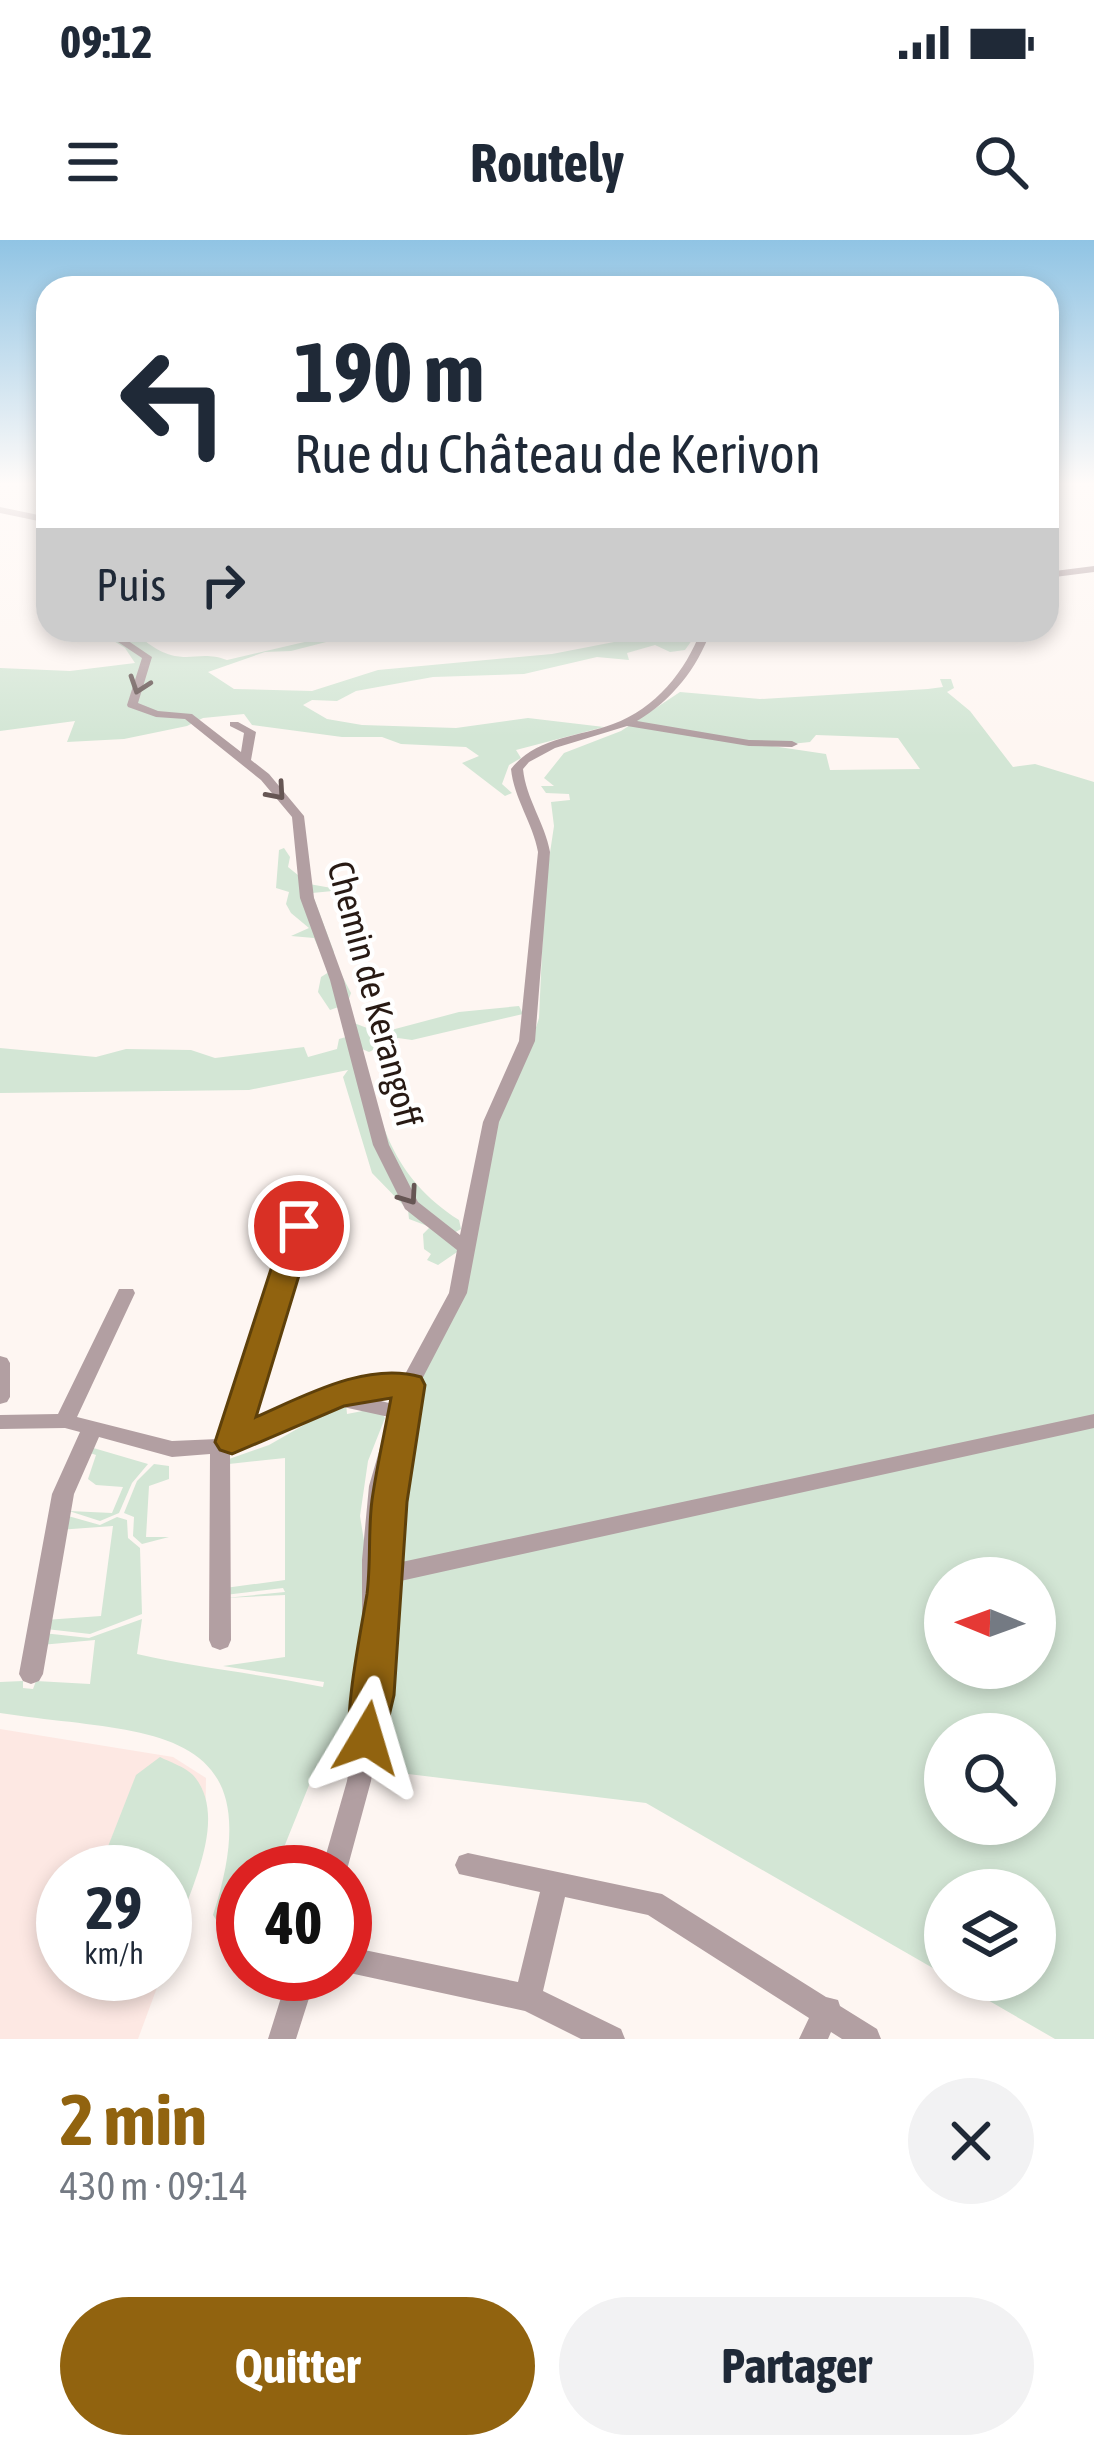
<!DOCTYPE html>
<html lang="fr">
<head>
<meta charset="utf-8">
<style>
	body { margin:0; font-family:"Asap Condensed",sans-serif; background:#f2f2f3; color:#1f2937; height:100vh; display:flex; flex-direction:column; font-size:45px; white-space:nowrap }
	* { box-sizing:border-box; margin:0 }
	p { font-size:39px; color:#747a83 }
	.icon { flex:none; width:66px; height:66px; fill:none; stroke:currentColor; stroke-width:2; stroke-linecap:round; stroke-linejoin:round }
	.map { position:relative; height:1799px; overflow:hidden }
	.drawer { display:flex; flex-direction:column; background:#fff; flex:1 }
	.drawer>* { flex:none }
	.banner { position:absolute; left:36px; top:36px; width:1023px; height:366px; border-radius:36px; box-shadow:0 6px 18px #0003; background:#fff; color:#1f2937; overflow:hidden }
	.needle { width:78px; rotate:271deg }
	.tools { position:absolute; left:924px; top:1317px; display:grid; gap:24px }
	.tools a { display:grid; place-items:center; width:132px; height:132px; border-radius:50%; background:#fff; box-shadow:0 6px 18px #0003; font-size:60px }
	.speed { position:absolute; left:36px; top:1605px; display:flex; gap:24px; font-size:60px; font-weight:700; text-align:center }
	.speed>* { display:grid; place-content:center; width:156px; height:156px; border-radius:50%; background:#fff; box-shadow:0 6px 18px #0003; line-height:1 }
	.speed small { font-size:30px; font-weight:400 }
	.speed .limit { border:18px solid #d22; background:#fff; color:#111 }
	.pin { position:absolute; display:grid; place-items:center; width:102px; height:102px; color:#fff; margin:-51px; border:6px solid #fff; border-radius:50%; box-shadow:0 3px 12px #0007 }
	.me { position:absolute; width:132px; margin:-66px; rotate:7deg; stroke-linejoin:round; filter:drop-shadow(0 0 9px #0008) }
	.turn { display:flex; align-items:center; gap:42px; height:252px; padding:0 60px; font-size:54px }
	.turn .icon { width:156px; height:156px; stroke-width:2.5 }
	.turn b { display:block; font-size:84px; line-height:102px }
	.then { display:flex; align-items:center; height:114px; padding:0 60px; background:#0003; gap:24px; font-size:45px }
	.round { display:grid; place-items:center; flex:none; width:126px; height:126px; border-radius:63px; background:#f2f2f3 }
	.head { display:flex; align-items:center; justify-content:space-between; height:204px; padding:0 60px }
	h1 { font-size:72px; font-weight:700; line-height:90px; color:#91630f }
	.cta { display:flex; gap:24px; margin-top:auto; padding:24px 60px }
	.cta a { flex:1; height:138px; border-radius:72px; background:#91630f; color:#fff; font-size:48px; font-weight:700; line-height:138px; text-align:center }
	.cta a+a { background:#f2f2f3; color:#1f2937 }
	.status { display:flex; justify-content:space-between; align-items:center; height:84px; padding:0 60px; background:#fff; direction:ltr }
	.status svg { height:33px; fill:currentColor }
	header { display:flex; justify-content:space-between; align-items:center; height:156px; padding:0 60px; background:#fff; font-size:54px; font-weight:700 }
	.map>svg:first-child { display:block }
	.education { fill:#fde8e3 }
	.green { fill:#d3e6d5; fill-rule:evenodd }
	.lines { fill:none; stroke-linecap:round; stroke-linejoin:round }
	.minor { fill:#b29fa2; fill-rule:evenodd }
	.oneway { stroke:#665654 }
	.route { fill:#91630f; stroke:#5e400a; stroke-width:3 }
	.labels { text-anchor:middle; stroke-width:9; stroke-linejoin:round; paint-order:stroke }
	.street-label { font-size:36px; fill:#281a14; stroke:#fff }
</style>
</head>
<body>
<div class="status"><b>09:12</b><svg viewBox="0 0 49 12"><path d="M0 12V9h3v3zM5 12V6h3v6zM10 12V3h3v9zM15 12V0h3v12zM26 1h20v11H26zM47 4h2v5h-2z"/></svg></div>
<header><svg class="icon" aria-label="menu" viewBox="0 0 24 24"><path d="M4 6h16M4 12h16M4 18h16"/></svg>Routely<svg class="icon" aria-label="search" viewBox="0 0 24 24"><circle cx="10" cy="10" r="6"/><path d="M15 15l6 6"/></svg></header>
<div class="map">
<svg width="1094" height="1799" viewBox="0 0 1094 1799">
	<rect width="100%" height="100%" fill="#fef6f2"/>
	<path class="education" d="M0 1489 173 1517 206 1538 205 1602 165 1725V1632H63V1734H162L138 1799H0Z"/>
	<g class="green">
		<path d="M96 390H163L145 401C183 430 195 408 227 420L356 390H373L291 411 265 412 208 432 234 449 312 451 378 430 552 414 676 390 697 393 685 410 670 412 655 405 627 413 629 420 597 417 524 434 433 437 356 451 337 461 312 460 303 465 327 479 362 485 456 488 528 478 604 487 516 510 521 518 509 525 502 544 512 553 505 556 462 523 479 516 466 507 401 504 382 497H342L252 485 244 474 203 478 187 486 124 499 67 502 75 481 0 491V428L70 431 135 423 125 408Z"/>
		<path d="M940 439H951L954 448 947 452 970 471 1013 527 1035 524 1094 542V1799H1055L953 1740H1035V1650H945V1735L646 1563 318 1523 274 1632H243V1689L220 1686 213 1675C277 1477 142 1495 0 1473V1442L23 1441V1448L33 1449 36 1441 90 1444 95 1400 41 1405 43 1393 89 1398 142 1379 137 1414C199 1428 261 1434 323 1447L324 1442 223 1426 285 1417V1355L225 1358 285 1352 283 1348 225 1355V1348L285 1340V1218L229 1224V1219L269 1205 318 1177 320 1167 346 1163 347 1174 378 1168 385 1178 368 1221 360 1276 381 1407 394 1268 413 1154 443 1096 494 884 527 816 539 778 545 646 554 586 551 562 570 560 569 554 546 553 541 546H554L544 538 564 513 621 491 680 452 760 459 928 449 943 447ZM816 495 898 498 920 529 830 530 826 514 772 506 810 502ZM945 1338H1035V1428H945ZM945 1494H1035V1584H945Z"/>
		<path d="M284 608 290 617 288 627 309 644 343 650 312 653 334 712 331 715 351 753 347 764 330 770 318 752 321 737 329 732 314 698 291 696 309 688 291 673 286 664 289 652 276 648 279 610Z"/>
		<path d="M519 766 523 774 412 800 398 798 369 812 362 809C379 882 392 937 459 980L461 989 454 993 460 1010 438 1025 427 1020 431 1014 424 1009 423 994 430 987 409 979 408 970 372 933 343 837 348 830 249 850 0 853V808L96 817 126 809 191 810 215 818 304 807 308 817 337 809 339 799 346 797 354 783 380 793 459 772Z"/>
		<path d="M90 1207 148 1224 132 1243 119 1273 100 1281 69 1271 112 1273 123 1247 96 1245 88 1239 96 1215 87 1212Z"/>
		<path d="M154 1224 169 1226V1239L149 1246 146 1297H169L142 1304 133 1296 134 1277 124 1273 137 1241Z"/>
		<path d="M61 1274 100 1285 117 1277 127 1280 128 1298 140 1308 142 1374 90 1394 46 1389 45 1380 101 1376 113 1286 58 1290Z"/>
		<path d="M160 1517C170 1522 185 1527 193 1535 227 1573 195 1639 181 1679L165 1677V1632H98L136 1535Z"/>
	</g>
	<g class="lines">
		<g class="minor">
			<path d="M0 267 48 277V283L0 273Z"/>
			<path d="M1094 326V332L1047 338V332Z"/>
			<path d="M100 390H112L152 417 138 463 158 471 192 474 241 512 244 493 230 486V482H238L256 492 251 520 269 534 304 576 314 658 344 740 389 905 418 962 460 995 483 882 519 801 538 612C533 583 514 559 511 529 536 497 578 497 613 484 655 469 686 431 701 390H711C697 429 672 460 637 481L749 500 792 501 798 504 792 507 749 506 627 486 555 508 529 522 523 529C526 559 545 583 550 612L535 801 499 882 467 1053 419 1145 402 1204 408 1211 397 1323 1094 1174V1188L396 1342 392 1376 389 1383 385 1384 386 1455 371 1541 345 1637V1632H321L347 1541 362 1455V1320L369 1246 389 1177 334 1165 230 1210 231 1400 228 1407 220 1410 212 1407 209 1400 210 1214 172 1217 99 1197 74 1254 43 1434 39 1441 31 1444 23 1441 19 1434 52 1254 80 1192 65 1188 0 1189V1175L58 1174 119 1049H133L135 1053 77 1177 172 1201 218 1199 224 1196 293 982H305L308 986 247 1186C301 1163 343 1141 403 1138L449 1053 457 1010 405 969 373 905 330 740 300 658 292 577 261 540 185 479 156 477 128 467 127 465 142 418ZM397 1153 393 1164 361 1156Z"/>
			<path d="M0 1116 7 1118 10 1123V1157L7 1162 0 1164Z"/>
			<path d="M468 1613 662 1654 826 1757 838 1760 840 1766 877 1789 881 1799H842L831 1792 828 1799H799L809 1778 648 1675 565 1657 543 1751 621 1789 625 1799H581L525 1771 345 1732V1706L518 1742 540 1652 459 1634 455 1625 459 1616Z"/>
			<path d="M274 1734H340L333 1750 310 1755 296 1799H268L284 1748 278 1744Z"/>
		</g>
	</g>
	<defs><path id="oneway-chevron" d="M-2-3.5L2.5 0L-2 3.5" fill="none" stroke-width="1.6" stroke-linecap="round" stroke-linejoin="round" transform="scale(3)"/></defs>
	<g class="oneway">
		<use href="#oneway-chevron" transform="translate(139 445) rotate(109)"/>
		<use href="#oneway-chevron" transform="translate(277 552) rotate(49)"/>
		<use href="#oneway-chevron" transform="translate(409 956) rotate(55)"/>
	</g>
	<linearGradient id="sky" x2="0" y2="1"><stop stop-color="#90c4e4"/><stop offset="0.49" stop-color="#fffbf9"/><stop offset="1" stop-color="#fffbf9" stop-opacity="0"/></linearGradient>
	<rect width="1094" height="497" fill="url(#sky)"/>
	<path class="route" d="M299 977 314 986 256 1177C304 1156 367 1121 421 1137L425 1145 407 1262 394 1455 381 1510 367 1516 352 1510C341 1486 362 1385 367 1354 371 1323 368 1291 372 1260 377 1225 385 1191 391 1158L344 1166 232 1214 220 1210 215 1202 285 986Z"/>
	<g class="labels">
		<g class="street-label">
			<text transform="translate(375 754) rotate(75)" y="13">Chemin de Kerangoff</text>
		</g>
	</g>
</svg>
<div class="tools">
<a><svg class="needle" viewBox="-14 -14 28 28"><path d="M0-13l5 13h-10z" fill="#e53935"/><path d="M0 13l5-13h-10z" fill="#747a83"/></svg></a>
<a><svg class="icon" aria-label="search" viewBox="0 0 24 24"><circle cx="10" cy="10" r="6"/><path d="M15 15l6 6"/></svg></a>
<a><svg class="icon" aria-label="layers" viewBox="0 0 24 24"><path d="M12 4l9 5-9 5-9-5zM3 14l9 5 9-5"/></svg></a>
</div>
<div class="speed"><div>29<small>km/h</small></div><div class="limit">40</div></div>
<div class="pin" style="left:299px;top:986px;background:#d93025"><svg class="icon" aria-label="arrive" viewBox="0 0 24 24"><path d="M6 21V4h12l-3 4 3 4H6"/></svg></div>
<svg class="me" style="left:367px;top:1498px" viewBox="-20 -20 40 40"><path d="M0-17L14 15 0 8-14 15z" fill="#91630f" stroke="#fff" stroke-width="4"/></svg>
<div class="banner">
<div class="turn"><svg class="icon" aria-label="left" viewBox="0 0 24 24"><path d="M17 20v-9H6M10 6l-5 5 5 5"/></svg><div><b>190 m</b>Rue du Château de Kerivon</div></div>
<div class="then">Puis<svg class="icon" aria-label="right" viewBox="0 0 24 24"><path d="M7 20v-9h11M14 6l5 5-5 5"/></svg></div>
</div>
</div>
<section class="drawer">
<div class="head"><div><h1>2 min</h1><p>430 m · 09:14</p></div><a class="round"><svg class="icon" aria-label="close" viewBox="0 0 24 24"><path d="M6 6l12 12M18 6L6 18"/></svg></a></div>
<div class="cta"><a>Quitter</a><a>Partager</a></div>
</section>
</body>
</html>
